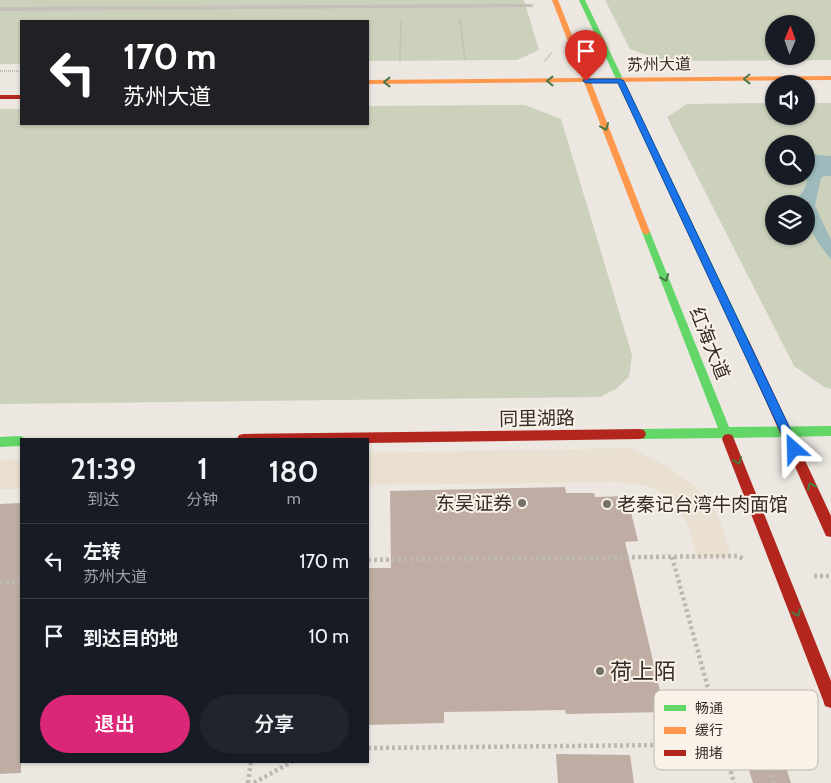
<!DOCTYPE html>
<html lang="zh">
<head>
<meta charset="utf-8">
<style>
	body { margin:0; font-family:Cabin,"Noto Sans SC",sans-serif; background:#20242c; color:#f1f3f6; height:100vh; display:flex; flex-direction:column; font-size:19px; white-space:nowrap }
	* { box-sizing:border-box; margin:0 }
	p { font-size:16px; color:#9ea1a6 }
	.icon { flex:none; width:28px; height:28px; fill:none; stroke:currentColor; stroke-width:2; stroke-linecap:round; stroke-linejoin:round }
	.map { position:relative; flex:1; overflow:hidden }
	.sheet { position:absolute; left:20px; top:438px; width:349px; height:325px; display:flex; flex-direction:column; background:#171b24; border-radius:0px; box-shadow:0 1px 4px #0004 }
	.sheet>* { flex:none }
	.banner { position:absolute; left:20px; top:20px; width:349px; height:105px; border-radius:0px; box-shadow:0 1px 4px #0004; background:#202124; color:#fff; overflow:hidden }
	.needle { width:32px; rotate:2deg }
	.buttons { position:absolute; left:765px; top:15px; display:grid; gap:10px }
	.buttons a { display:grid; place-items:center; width:50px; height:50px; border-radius:50%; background:#171b24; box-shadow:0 1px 4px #0004; font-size:25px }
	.pin { position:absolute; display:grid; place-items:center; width:42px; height:42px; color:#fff; margin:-51px -21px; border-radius:50% 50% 50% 0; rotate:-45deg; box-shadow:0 0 5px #0007 }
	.pin .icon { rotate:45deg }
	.me { position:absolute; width:55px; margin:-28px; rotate:335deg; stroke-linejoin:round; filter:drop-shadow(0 0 4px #0008) }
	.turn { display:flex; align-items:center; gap:18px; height:105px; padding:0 20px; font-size:22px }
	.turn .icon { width:65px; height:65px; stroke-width:2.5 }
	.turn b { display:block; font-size:35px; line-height:42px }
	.eta { display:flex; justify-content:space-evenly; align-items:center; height:85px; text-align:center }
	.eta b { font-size:30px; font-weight:600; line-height:35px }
	.cta { display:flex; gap:10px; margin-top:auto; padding:10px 20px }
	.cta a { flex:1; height:58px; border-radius:30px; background:#db2777; color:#fff; font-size:20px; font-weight:600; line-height:58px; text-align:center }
	.cta a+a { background:#20242c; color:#f1f3f6 }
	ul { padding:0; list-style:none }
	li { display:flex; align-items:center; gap:15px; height:75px; padding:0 20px; border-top:1px solid #363941 }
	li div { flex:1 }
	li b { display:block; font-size:19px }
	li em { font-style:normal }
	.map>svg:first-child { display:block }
	.green { fill:#ccd1bc; fill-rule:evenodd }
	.plaza { fill:#eae0d1 }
	.water { fill:#9ebabc }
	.building { fill:#bfada3 }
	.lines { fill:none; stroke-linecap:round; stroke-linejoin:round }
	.path-far1 { stroke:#beb8b2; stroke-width:2; stroke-dasharray:1 1; stroke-linecap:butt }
	.path { stroke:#beb8b2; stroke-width:4.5; stroke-dasharray:3 3; stroke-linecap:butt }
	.lane { fill:#c5c0ba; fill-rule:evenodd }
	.fast { fill:#63d668; fill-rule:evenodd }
	.slow { fill:#ff974d; fill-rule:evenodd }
	.jam { fill:#b3261e; fill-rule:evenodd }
	.oneway { stroke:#4a7945 }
	.route { fill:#1a73e8; stroke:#114b97 }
	.poi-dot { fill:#766e69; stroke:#f9f2e8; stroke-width:2 }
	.labels { text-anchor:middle; stroke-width:4; stroke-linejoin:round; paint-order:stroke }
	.far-street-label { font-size:16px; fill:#362d28; stroke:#f9f2e8 }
	.street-label { font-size:19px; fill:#362d28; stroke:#f9f2e8 }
	.poi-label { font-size:19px; fill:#362d28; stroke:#f9f2e8; text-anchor:end }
	.near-poi-label { font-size:22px; fill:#362d28; stroke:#f9f2e8; text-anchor:start }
	.key { fill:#f9f2e8; stroke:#beb7ae; stroke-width:1 }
	.key-label { font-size:14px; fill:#362d28 }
</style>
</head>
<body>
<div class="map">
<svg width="831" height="783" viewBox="0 0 831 783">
	<rect width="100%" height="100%" fill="#ece7e1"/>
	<g class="green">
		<path d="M0 0H524L539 50 517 60 368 61V21H21V64H0Z"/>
		<path d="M605 0H831V60L663 61 630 49ZM774 24H806V56H774Z"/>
		<path d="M774 103V116H806V103H831V389L824 387 794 366 667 117 687 104ZM774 144H806V176H774ZM774 204H806V236H774Z"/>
		<path d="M525 105 561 119 632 355 629 377 616 389 600 397 0 404V109H21V124H368V106Z"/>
	</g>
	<g class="plaza">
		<path d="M631 448 670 468 693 485 710 502 717 513 732 557H697L688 526 680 509 660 491 644 485 615 482 368 485V453Z"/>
		<path d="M21 459V489H0V460Z"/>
	</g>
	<path class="water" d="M809 154 831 156V176H824L821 178 815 206 831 240V259C817 243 806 226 806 204H799V196C811 185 806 171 806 156Z"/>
	<g class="building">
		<path d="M565 487 566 493H594L595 497 627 496 638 541 625 542 665 712 566 714 565 710 444 712V723L368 725V568H391L390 491Z"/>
		<path d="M21 503V773L0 774V504Z"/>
		<path d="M780 749 791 783H753L743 750Z"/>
		<path d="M556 754 630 755 634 783H558Z"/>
	</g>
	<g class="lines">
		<g class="path-far1">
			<path d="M460 19 465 60"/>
			<path d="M400 61 401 20"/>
			<path d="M545 61 552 52"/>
			<path d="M0 71H21"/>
		</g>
		<g class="path">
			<path d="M672 557 734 783"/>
			<path d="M368 560 737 556 744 559"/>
			<path d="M814 576H831"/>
			<path d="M0 582H21"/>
			<path d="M368 748 762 744 774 783"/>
			<path d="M248 783 251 761"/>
			<path d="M254 783 293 761"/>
		</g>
		<path class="lane" d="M531 4 533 5V7L0 11V7Z"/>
		<g class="fast">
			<path d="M579 0H585L749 341 748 344H740L739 341Z"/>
			<path d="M646 229 650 232 729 427 831 426V436L733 438 732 443 728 444 724 443 722 438 640 439 636 438 634 434 636 430 640 429 718 428 642 232Z"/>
			<path d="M21 436 26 439H21V446L0 447V437Z"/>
		</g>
		<path class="slow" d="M552 0H558L589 78 831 76V80L591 82 650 232 646 235 642 232 584 82 368 84V80L582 78Z"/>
		<g class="jam">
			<rect x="0" y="95" width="21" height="4"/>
			<path d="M744 337 749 341 831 516V537L826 536 739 341Z"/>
			<path d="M640 429 644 430 646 434 644 438 640 439 368 443V439H237L239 435 243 434Z"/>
			<path d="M728 434 732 435 734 439 831 681V708L825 706 823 700 722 439 724 435Z"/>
		</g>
	</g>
	<defs><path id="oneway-chevron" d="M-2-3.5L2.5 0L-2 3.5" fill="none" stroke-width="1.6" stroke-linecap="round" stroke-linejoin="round" transform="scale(1.25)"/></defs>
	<g class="oneway">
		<use href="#oneway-chevron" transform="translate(747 79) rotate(179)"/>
		<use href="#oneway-chevron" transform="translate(550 81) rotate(180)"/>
		<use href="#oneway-chevron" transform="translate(387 82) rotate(180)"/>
		<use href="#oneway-chevron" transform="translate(605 127) rotate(68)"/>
		<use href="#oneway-chevron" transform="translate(665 278) rotate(68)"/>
		<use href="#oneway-chevron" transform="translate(738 461) rotate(69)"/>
		<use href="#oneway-chevron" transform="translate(811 486) rotate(-114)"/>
		<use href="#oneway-chevron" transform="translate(797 613) rotate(69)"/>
	</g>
	<path class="route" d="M584 79H620L624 81 798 445 800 449 798 452 794 454 790 452 618 83H586L583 81Z"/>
	<g class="poi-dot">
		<circle cx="522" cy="503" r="5"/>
		<circle cx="607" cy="504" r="5"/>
		<circle cx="600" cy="671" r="5"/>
	</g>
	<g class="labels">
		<g class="far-street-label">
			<text transform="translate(659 64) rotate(-1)" y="6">苏州大道</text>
		</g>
		<g class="street-label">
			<text transform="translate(710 343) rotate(68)" y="7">红海大道</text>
			<text transform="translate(537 418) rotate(-1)" y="7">同里湖路</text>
		</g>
		<g class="poi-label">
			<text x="512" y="510">东吴证券</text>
			<text x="617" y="511" text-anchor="start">老秦记台湾牛肉面馆</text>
		</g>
		<g class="near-poi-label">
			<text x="610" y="679">荷上陌</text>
		</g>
	</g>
	<rect x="654" y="690" width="164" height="80" rx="8" class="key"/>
	<rect x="664" y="705" width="22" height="6" fill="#63d668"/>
	<rect x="664" y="727" width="22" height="7" fill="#ff974d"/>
	<rect x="664" y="750" width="22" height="6" fill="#b3261e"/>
	<g class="key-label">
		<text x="695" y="713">畅通</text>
		<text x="695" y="735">缓行</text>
		<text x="695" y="758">拥堵</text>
	</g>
</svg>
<div class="buttons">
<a><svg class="needle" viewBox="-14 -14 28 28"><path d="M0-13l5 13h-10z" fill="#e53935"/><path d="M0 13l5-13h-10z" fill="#9ea1a6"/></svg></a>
<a><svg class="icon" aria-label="sound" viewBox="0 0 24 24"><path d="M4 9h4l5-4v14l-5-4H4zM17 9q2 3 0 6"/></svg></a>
<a><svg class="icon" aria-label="search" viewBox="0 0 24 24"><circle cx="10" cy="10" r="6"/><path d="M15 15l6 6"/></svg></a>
<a><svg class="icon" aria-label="layers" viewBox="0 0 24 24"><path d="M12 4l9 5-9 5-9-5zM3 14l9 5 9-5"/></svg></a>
</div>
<div class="pin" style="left:586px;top:81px;background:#d93025"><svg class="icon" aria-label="arrive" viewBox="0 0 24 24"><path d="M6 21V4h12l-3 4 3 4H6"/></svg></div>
<svg class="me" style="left:794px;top:449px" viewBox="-20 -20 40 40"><path d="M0-17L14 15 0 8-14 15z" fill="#1a73e8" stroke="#fff" stroke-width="4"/></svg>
<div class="banner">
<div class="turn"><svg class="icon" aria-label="left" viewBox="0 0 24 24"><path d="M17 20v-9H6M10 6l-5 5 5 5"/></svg><div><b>170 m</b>苏州大道</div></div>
</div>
<section class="sheet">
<div class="eta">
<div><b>21:39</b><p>到达</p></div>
<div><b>1</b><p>分钟</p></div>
<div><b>180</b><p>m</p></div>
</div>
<ul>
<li><svg class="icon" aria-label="left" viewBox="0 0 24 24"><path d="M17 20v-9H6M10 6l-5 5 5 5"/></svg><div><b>左转</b><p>苏州大道</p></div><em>170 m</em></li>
<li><svg class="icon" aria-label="arrive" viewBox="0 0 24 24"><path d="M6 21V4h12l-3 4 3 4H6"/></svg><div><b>到达目的地</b></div><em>10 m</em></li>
</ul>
<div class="cta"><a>退出</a><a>分享</a></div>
</section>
</div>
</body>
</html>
